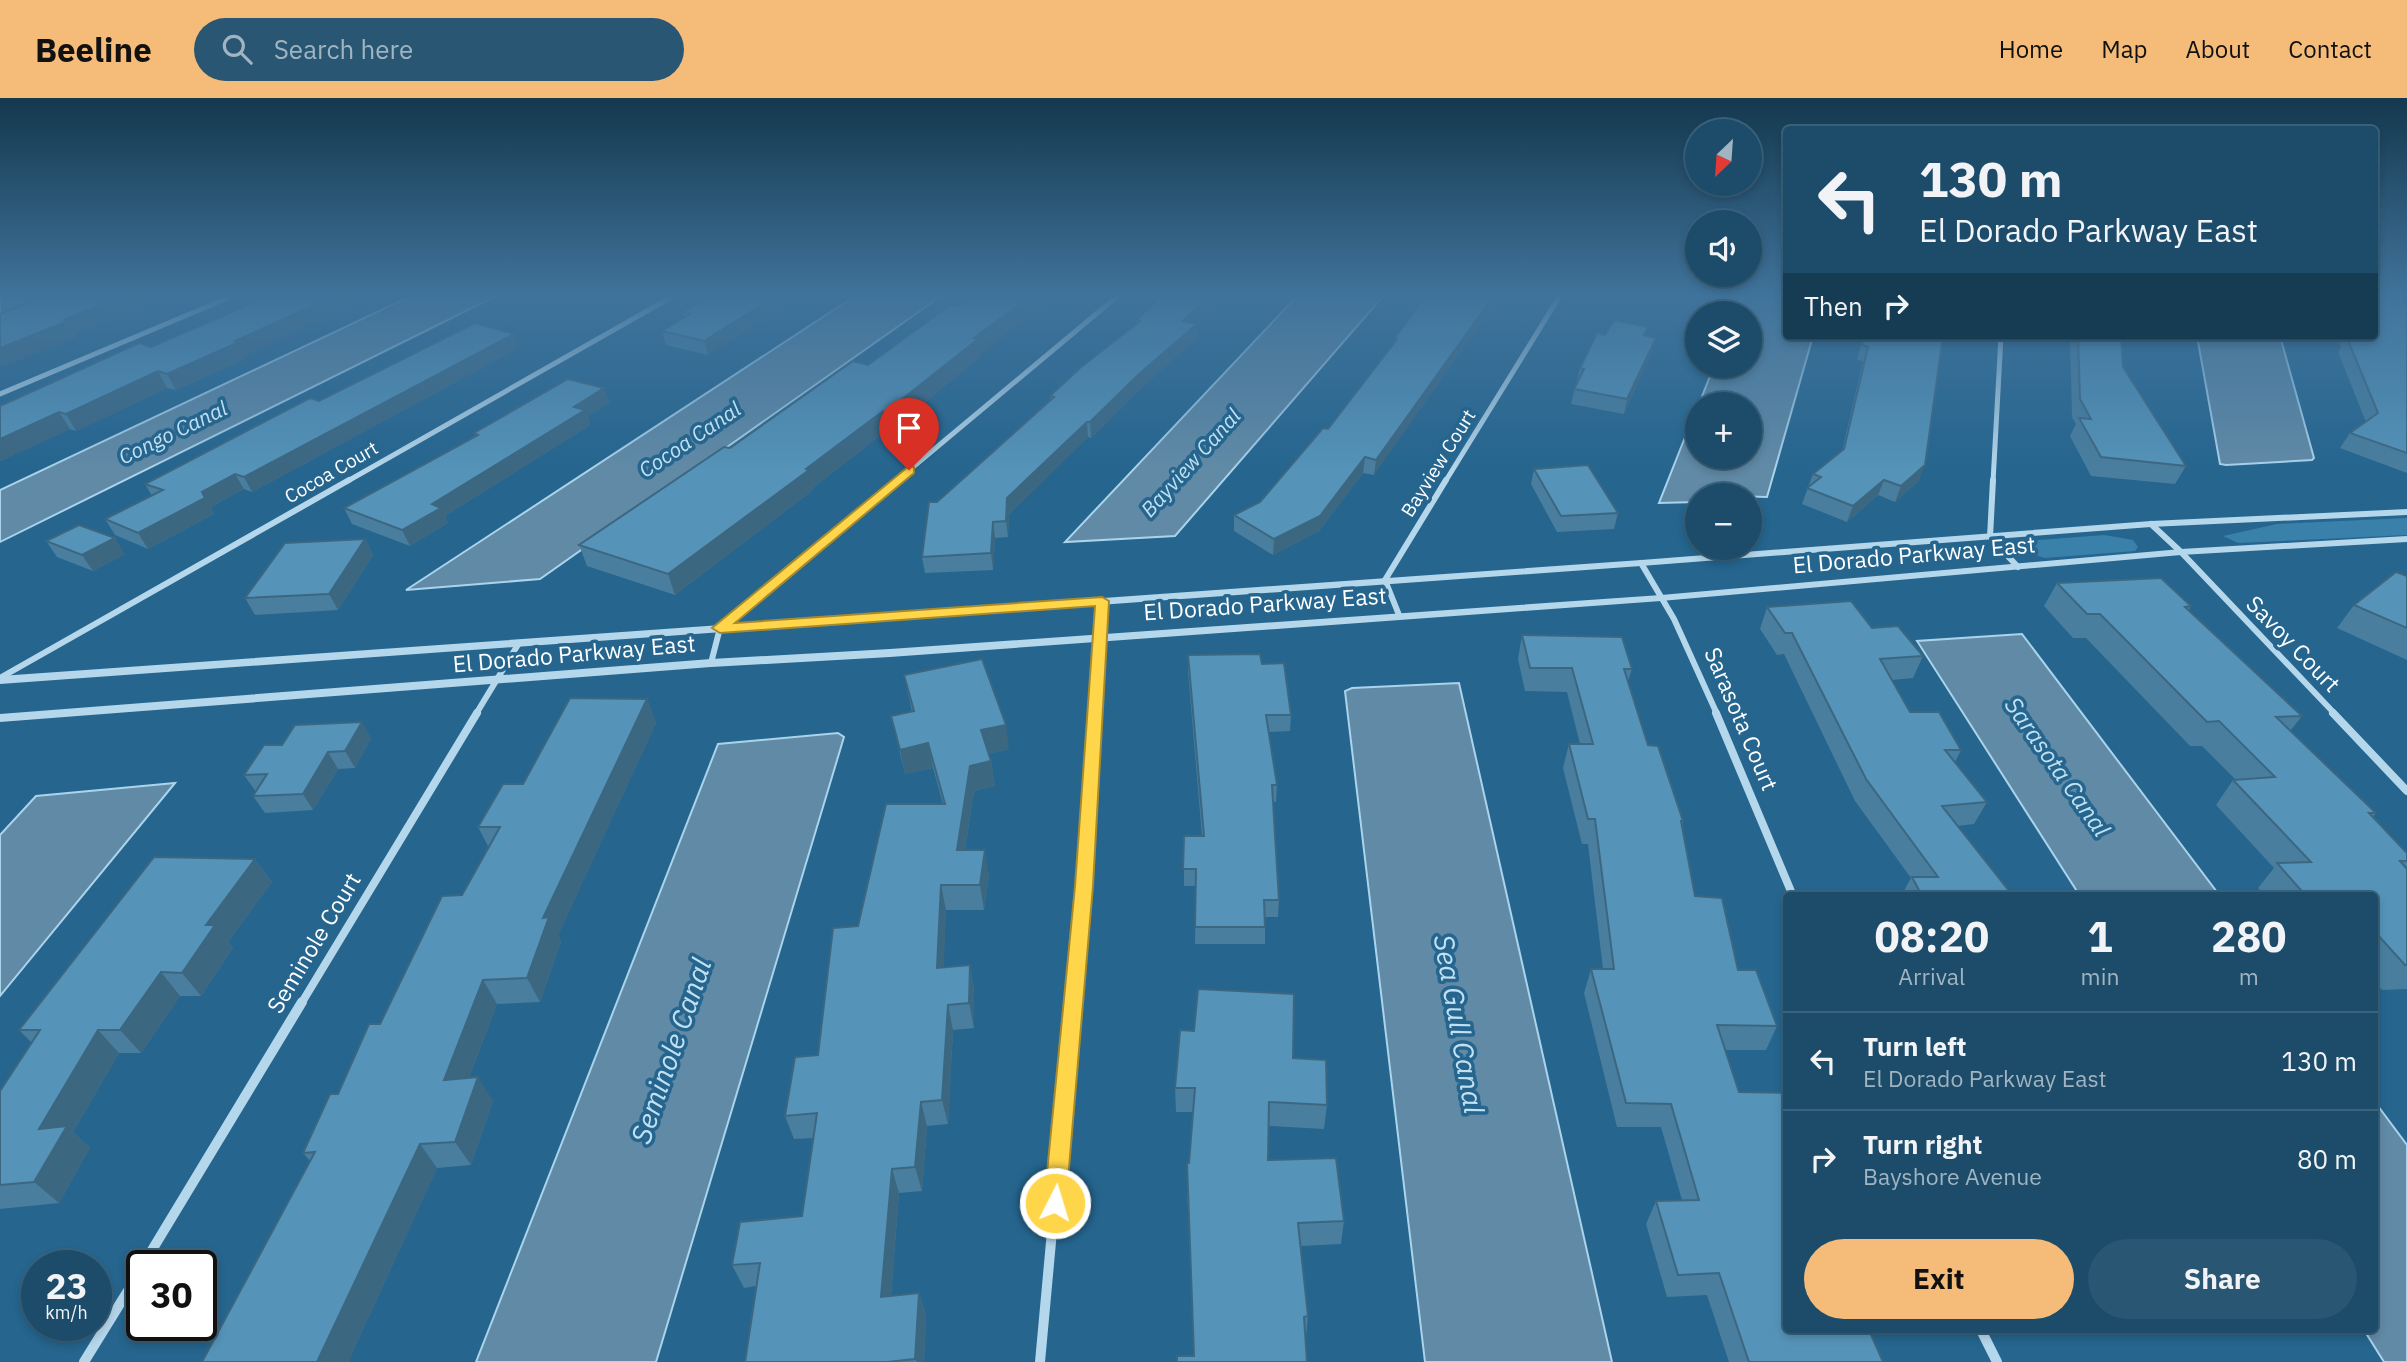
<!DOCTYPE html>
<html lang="en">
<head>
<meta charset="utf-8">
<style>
	body { margin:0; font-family:"IBM Plex Sans",sans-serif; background:#295672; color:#f1f3f6; height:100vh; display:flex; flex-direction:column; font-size:26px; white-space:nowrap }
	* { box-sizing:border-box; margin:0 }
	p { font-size:23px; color:#a0b4c1 }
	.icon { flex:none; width:38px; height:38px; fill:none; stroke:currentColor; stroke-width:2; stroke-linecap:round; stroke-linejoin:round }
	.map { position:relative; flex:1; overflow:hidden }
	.drawer { position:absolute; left:1783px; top:794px; width:595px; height:441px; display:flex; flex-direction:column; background:#1c4c6a; border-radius:7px; box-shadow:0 4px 10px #0003,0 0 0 2px #3a637e }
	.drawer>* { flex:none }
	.hud { position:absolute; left:1783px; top:28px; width:595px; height:214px; border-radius:7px; box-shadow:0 4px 10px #0003,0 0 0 2px #3a637e; background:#1c4c6a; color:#f1f3f6; overflow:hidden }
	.needle { width:46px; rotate:205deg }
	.buttons { position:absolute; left:1685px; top:21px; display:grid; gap:14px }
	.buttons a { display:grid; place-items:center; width:77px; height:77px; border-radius:50%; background:#1c4c6a; box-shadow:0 4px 10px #0003,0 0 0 2px #3a637e; font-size:35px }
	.speed { position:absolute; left:21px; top:1152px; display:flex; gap:14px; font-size:35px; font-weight:700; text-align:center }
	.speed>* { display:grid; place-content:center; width:91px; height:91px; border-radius:50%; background:#1c4c6a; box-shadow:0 4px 10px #0003,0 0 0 2px #3a637e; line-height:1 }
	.speed small { font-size:18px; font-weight:400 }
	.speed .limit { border:4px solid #111; border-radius:10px; background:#fff; color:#111 }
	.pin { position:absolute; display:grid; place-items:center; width:60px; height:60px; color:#fff; margin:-72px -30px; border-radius:50% 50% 50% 0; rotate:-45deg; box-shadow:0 0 7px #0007 }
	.pin .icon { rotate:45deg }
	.me { position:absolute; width:77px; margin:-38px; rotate:5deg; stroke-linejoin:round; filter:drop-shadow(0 0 5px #0008) }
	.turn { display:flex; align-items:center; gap:24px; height:147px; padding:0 21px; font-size:32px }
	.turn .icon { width:91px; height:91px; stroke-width:2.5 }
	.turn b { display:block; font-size:49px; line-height:60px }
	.then { display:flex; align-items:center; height:66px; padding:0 21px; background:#0003; gap:14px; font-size:26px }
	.eta { display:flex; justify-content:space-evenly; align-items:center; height:119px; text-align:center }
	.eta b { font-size:42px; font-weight:700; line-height:49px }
	.button { display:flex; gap:14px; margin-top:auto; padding:14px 21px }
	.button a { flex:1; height:80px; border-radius:42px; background:#f5bc79; color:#111; font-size:28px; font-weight:700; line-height:80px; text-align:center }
	.button a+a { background:#295672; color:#f1f3f6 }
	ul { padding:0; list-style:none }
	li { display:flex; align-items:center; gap:21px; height:98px; padding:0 21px; border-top:2px solid #3a637e }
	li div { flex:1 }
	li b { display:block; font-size:26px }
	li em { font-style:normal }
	header { display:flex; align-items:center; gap:42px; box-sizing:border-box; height:98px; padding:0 35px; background:#f5bc79; color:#111 }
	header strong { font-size:33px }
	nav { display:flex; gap:38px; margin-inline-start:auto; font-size:24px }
	.search { width:490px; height:63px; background:#295672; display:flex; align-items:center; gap:18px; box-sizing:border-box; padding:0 24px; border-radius:38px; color:#a0b4c1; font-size:26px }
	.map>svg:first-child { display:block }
	.green { fill:#3980ab }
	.water { fill:#618aa6; stroke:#aad3ec; stroke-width:2 }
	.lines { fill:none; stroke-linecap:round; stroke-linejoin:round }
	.minor-far3 { stroke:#b5d7eb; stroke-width:5 }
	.minor-far2 { stroke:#b5d7eb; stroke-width:6 }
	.minor-far1 { stroke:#b5d7eb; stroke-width:8 }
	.minor { stroke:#b5d7eb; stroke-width:10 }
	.tertiary { fill:#b5d7eb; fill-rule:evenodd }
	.wall { fill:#497e9e }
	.shaded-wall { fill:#3c6781 }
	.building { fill:#5593b8; stroke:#3c6781; stroke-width:2 }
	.route { fill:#ffd54a; stroke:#a68a30; stroke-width:2 }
	.labels { text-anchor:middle; stroke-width:7; stroke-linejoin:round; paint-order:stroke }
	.far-street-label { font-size:19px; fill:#fff; stroke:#25658e }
	.far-water-label { font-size:21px; font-style:italic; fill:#c1e0f2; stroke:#25658e }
	.street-label { font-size:23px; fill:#fff; stroke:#25658e }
	.water-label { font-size:24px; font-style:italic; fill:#c1e0f2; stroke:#25658e }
	.near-water-label { font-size:28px; font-style:italic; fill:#c1e0f2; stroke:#25658e }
</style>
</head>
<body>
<header>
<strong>Beeline</strong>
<div class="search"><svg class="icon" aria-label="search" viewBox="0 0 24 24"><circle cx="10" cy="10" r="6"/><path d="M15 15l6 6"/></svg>Search here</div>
<nav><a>Home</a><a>Map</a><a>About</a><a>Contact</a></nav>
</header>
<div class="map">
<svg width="2407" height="1264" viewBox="0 0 2407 1264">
	<rect width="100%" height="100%" fill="#25658e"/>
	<g class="green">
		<path d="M2407 420V437L2238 445 2223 438 2277 426Z"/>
		<path d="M2104 437 2133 442 2138 449 2135 453 2045 460 2032 456 2025 448 2027 443Z"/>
	</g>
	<g class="water">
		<path d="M0 196H62L0 220Z"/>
		<path d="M415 196H500L0 444V392Z"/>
		<path d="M858 196H944L540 481 406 492Z"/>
		<path d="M1299 196H1385L1175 438 1065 444Z"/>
		<path d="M1743 196H1787V238H1813L1767 399 1698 397 1697 404 1659 405 1697 309 1698 359H1750V306H1699L1714 268H1750V215H1735Z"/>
		<path d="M2197 238H2280L2314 360 2312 362 2226 367 2220 366Z"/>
		<path d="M2022 536 2220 798H2080L1917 543Z"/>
		<path d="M1459 585 1612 1264H1425L1345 593 1352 590Z"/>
		<path d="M838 635 844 639 656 1264H476L718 646Z"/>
		<path d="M175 685 0 898V737L36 698Z"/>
		<path d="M2375 1004 2407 1047V1264H2384L2364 1232H2375Z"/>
	</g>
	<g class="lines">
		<g class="minor-far3">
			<path d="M0 296 237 196"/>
			<path d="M346 384 677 196"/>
			<path d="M895 384 1120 196"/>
			<path d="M1445 384 1561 196"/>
			<path d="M1993 384 2001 238"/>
		</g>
		<g class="minor-far2">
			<path d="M1993 382 1990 439 2018 469"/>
			<path d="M2151 426 2181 454 2335 616"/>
			<path d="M1641 465 1674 521 1717 616"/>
			<path d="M1399 517 1385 482 1446 382"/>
			<path d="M711 565 720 530 897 382"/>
			<path d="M0 580 349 382"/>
			<path d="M476 616 519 545"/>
			<path d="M1095 616 1102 503"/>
		</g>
		<g class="minor-far1">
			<path d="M1716 615 1793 798"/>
			<path d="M2333 615 2407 693"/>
			<path d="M301 906 477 615"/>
			<path d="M1073 906 1095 615"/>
		</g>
		<g class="minor">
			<path d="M143 1167 302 904"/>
			<path d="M1981 1232 1997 1264"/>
			<path d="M84 1264 142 1170"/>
			<path d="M1040 1264 1073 904"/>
		</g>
		<g class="tertiary">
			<path d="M2407 411V417L2151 429 1641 468 0 586V578L1641 462 2151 423Z"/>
			<path d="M2407 438V444L2181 457 1661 503 890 559 711 569 0 624V616L711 561 890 551 1661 497 2181 451Z"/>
		</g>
	</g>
	<g class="wall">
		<path d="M239 196H371L353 204 354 207 246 257 247 260 176 292 167 290 76 333 70 331 0 363V308L151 249 256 204 241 200Z"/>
		<path d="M716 196 708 257 666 247 662 233 684 220 682 214Z"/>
		<path d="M1165 196H1225L1195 225 1197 226V240L1140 291 1091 340 1088 339 1009 416 1008 439 995 440 993 472 925 475 922 459 937 404 1050 302V298L1136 226V222Z"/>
		<path d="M1427 196 1374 377 1363 375 1319 433 1273 457 1234 433V417L1260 404 1328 331 1394 245 1395 240Z"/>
		<path d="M2407 209V375L2340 350 2350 335 2366 324 2338 254 2341 250 2336 238H2375Z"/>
		<path d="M514 236 519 250 252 394 244 391 211 409 214 416 148 451 115 437 105 421 152 398 145 386 319 303Z"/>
		<path d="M1605 237 1646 238 1652 254 1624 316 1571 306 1580 270Z"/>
		<path d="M1863 238H1943L1919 383 1895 404 1878 397 1847 424 1802 406 1813 376 1842 353 1863 263 1857 262Z"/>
		<path d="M2070 238H2121L2123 269 2186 368 2175 386 2091 378 2070 338 2076 326 2072 319Z"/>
		<path d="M980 256V259L890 333 887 332 813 390V392L675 497 587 468 579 447 730 350 868 267Z"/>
		<path d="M604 290 609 305 588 318 590 327 445 418 448 425 410 448 352 426 344 410 475 338 474 335Z"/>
		<path d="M1534 371 1618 415 1614 431 1557 434 1531 386Z"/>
		<path d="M365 441 373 457 338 512 255 517 245 500Z"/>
		<path d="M46 443 125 456 93 473 57 459Z"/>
		<path d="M2407 478V562L2337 530 2354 507Z"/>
		<path d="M2057 485 2191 508 2189 512 2302 618 2290 633 2376 715 2373 719 2407 755V891L2382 892 2375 884V798H2265L2258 790 2274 770 2216 707 2233 682H2236L2202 648H2190L2086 540H2073L2044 508Z"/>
		<path d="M1767 509 1872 530 1923 558 1913 580 1892 582 1910 614 1961 652 1955 664 1987 704 1974 726 1957 728 2013 798H1901L1911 780 1855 703 1784 556 1777 557 1760 531Z"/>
		<path d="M1522 537 1632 571 1628 583 1648 647 1683 723 1682 728 1695 798 1738 872 1777 928 1766 952H1725L1787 1232 1883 1264H1729L1707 1197 1667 1199 1646 1126 1656 1103 1682 1102 1661 1029H1617L1584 895 1591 871H1603L1588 746H1582L1563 670 1569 646H1580L1567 594 1525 593 1518 561Z"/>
		<path d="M1188 557 1262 566 1291 617 1290 633 1269 634 1277 687 1276 704H1273L1279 802 1278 819H1265V846H1195L1196 788H1184V738H1202L1188 574Z"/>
		<path d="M904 577 1009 651 989 656 991 663 995 688 974 693 965 752 989 777 984 812H946L943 869 970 867 974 892V930L953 932 948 1026 927 1028 922 1093 899 1095 891 1198 919 1195 926 1217 924 1264H745L756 1188 744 1190 732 1167 802 1118 814 1040 794 1041 785 1018 818 957 858 828 943 706 933 670 905 676 891 618 912 614Z"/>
		<path d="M647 601 656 625 558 837 561 844 540 904 497 906 469 980 493 1003 471 1067 437 1070 348 1264H202L310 1063 303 1055 380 926 462 797 489 750 478 729 523 686Z"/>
		<path d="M371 640 355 670 338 671 313 712 265 715 253 698 256 694 244 677Z"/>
		<path d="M255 761 272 784 228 844 233 850 201 898H180L141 955H119L73 1034 90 1050 59 1105 0 1111V993L32 945 19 932Z"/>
		<path d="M1293 960 1327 1007 1324 1031 1269 1028 1268 1062 1344 1123 1341 1146 1301 1148 1308 1218 1306 1239 1194 1258 1187 1089 1193 1014H1176L1175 990Z"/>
	</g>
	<g class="shaded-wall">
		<path d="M127 196H172L76 236 78 239 0 270V250Z"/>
		<path d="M339 196H371L353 204 354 207 246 257 247 260 176 292 167 276 235 243Z"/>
		<path d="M779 196H804L708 257 704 243Z"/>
		<path d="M1034 196H1059L980 256V259L890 333 886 314 974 240Z"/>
		<path d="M1211 196H1225L1183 237V223Z"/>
		<path d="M1495 196H1502L1374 377 1376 362Z"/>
		<path d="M1197 226V240L1140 291 1091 340 1090 324 1139 276Z"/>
		<path d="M514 236 519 250 252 394 244 379Z"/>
		<path d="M1656 240 1652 254 1624 316 1627 301Z"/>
		<path d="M158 273 167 290 76 333 66 316Z"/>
		<path d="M604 290 609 305 588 318 590 327 445 418 448 425 410 448 402 432 432 406 574 309Z"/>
		<path d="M883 313 887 332 813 390V392L675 497 668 476Z"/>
		<path d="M59 314 70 331 0 363V341Z"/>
		<path d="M1087 324 1088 339 1009 416 1008 439 1006 423 1007 400Z"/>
		<path d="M1365 359 1363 375 1319 433 1273 457 1274 441Z"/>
		<path d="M1925 367 1919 383 1895 404 1901 388Z"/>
		<path d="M235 376 244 391 211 409 214 416 148 451 138 435 202 394Z"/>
		<path d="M1884 382 1878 397 1847 424 1853 408Z"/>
		<path d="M993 424 995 440 993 472 991 455Z"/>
		<path d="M115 440 125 456 93 473 82 457Z"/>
		<path d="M365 441 373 457 338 512 329 496Z"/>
		<path d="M647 601 656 625 558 837 561 844 540 904 527 880 543 820Z"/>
		<path d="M362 624 371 640 355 670 345 653Z"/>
		<path d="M1006 627 1009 651 985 657 981 632Z"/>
		<path d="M928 645 933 670 905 676 900 652Z"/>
		<path d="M328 654 338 671 313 712 303 696Z"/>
		<path d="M991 663 995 688 974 693 961 777 957 752 970 668Z"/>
		<path d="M985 752 989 777 984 812 980 787Z"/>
		<path d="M255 761 272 784 228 844 233 850 201 898 182 875 206 827Z"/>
		<path d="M941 787 946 812 943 894 937 870Z"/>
		<path d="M970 867 974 892V930L969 905Z"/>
		<path d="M161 874 180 898 141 955 120 932Z"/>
		<path d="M483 882 497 906 459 1006 444 982Z"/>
		<path d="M948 907 953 932 948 1026 942 1002Z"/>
		<path d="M98 932 119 955 73 1034 90 1050 59 1105 34 1084 39 1031Z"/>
		<path d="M478 979 493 1003 471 1067 455 1044Z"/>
		<path d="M921 1004 927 1028 922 1093 915 1069Z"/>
		<path d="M420 1046 437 1070 348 1264H317Z"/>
		<path d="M892 1071 899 1095 889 1221 881 1199Z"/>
		<path d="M919 1195 926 1217 924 1264H917L915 1261Z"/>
	</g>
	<g class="building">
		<path d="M51 196H127L64 222 68 223 0 250V216Z"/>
		<path d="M274 196H339L235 243 239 244 167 276 158 273 66 316 59 314 0 341V308L139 245 151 249Z"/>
		<path d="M716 196H779L704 243 662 233 690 216 682 214Z"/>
		<path d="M975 196H1034L974 240 978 241 886 314 883 313 806 371 809 372 668 476 579 447 724 349 730 350 853 263 868 267 950 207 958 208Z"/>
		<path d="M1165 196H1211L1183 223 1197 226 1139 276 1090 324H1087L1007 400 1006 423 993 424 991 455 922 459 929 404H937L1054 299 1050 298 1080 270 1140 223 1136 222Z"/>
		<path d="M1427 196H1495L1376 362 1365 359 1320 418 1274 441 1234 417 1260 404 1323 330 1328 331 1397 241 1395 240Z"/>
		<path d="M2375 196H2401L2407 209V355L2350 335 2378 315 2347 240H2351L2350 238H2375Z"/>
		<path d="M1614 222 1648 229 1644 237 1656 240 1627 301 1574 291 1584 271 1580 270 1597 235 1605 237Z"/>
		<path d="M475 225 514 236 244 379 235 376 202 394 205 400 138 435 105 421 163 392 145 386 310 300 319 303Z"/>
		<path d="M1864 238H1943L1925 367 1901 388 1884 382 1853 408 1807 390 1821 379 1813 376 1844 351 1868 249 1862 247Z"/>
		<path d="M2078 238H2121L2123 269 2186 368 2101 359 2079 320 2091 321 2080 301Z"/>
		<path d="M568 281 604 290 574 309 585 312 432 406 441 410 402 432 344 410 478 337 474 335Z"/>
		<path d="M1588 367 1618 415 1561 418 1534 371Z"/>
		<path d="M79 427 115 440 82 457 46 443Z"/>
		<path d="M365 441 329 496 245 500 285 445Z"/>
		<path d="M2396 474 2407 478V530L2354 507Z"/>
		<path d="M2161 480 2191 508 2185 509 2302 618 2276 619 2376 715H2369L2407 755V763H2400L2407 771V867H2405L2377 836H2375V798H2306L2277 765 2311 764 2233 682 2275 679 2219 623 2207 624 2100 516H2087L2057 485Z"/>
		<path d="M1851 503 1872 530 1898 528 1923 558 1880 561 1910 614H1939L1961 652H1945L1987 704 1942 708 2013 798H1922L1912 779H1938L1866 681 1792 535H1785L1767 509Z"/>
		<path d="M1522 537 1622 539 1632 571H1624L1648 647 1658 648 1683 723H1681L1695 798 1722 800 1738 872H1756L1777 928 1717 927 1739 994 1787 995V1232H1869L1883 1264H1749L1719 1175 1678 1177 1656 1103 1699 1102 1671 1006 1626 1005 1591 871H1614L1595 721H1588L1569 646H1593L1572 570H1530Z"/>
		<path d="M1260 556 1262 566 1284 565 1291 617H1266L1277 687H1272L1279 802H1264L1265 829H1195L1196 771H1183L1184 738H1204L1188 557Z"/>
		<path d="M982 561 1006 627 981 632 991 663 970 668 957 752H985L980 787H941L937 870 970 867 969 905 948 907 942 1002 921 1004 915 1069 892 1071 881 1199 919 1195 915 1261 887 1264H745L760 1165 732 1167 740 1124 802 1118 817 1015 785 1018 795 959 818 957 833 830 858 828 886 706H945L928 645 900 652 891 618 914 613 904 577Z"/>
		<path d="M570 600 647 601 543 820 549 819 527 880 483 882 444 982 478 979 455 1044 420 1046 317 1264H202L315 1054 303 1055 330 996H338L369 926H380L442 798 462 797 500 729H478L503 686H523Z"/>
		<path d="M362 624 345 653 328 654 303 696 253 698 267 676 244 677 264 647H282L295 627Z"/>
		<path d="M154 759 255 761 206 827H215L182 875 161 874 120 932H98L39 1031 67 1028 34 1084 0 1087V993L40 932H19Z"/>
		<path d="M1198 891 1294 896 1293 960 1326 962 1327 1007 1269 1004 1268 1062 1336 1060 1344 1123 1298 1125 1308 1218 1304 1219 1307 1264H1177V1258H1194L1187 1065H1189L1195 990H1175L1180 932 1194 933Z"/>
	</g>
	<linearGradient id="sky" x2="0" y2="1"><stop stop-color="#14384e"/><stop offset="0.53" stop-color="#40739b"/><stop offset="1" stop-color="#40739b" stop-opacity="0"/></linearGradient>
	<rect width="2407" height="373" fill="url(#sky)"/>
	<path class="route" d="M909 368 914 369V375L735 525 1102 499 1109 503 1093 788 1066 1105 1063 1113 1055 1116 1047 1113 1044 1105 1075 788 1095 508 720 535 712 530Z"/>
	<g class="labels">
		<g class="far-street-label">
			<text transform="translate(1438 365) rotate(-58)" y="7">Bayview Court</text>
			<text transform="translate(331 374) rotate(-30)" y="7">Cocoa Court</text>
		</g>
		<g class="far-water-label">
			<text transform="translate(173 335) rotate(-26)" y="7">Congo Canal</text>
			<text transform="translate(690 342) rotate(-34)" y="7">Cocoa Canal</text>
			<text transform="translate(1191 365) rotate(-48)" y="7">Bayview Canal</text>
		</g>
		<g class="street-label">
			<text transform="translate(1914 457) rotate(-5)" y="8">El Dorado Parkway East</text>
			<text transform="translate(1265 506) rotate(-4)" y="8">El Dorado Parkway East</text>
			<text transform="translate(2293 546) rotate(46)" y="8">Savoy Court</text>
			<text transform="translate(574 556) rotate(-5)" y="8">El Dorado Parkway East</text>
			<text transform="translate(1741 621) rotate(67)" y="8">Sarasota Court</text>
			<text transform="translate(314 845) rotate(-59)" y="8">Seminole Court</text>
		</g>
		<g class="water-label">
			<text transform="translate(2057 669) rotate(55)" y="8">Sarasota Canal</text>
		</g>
		<g class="near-water-label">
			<text transform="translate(1459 926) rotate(80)" y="10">Sea Gull Canal</text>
			<text transform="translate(671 953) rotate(-71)" y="10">Seminole Canal</text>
		</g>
	</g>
</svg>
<div class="buttons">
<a><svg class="needle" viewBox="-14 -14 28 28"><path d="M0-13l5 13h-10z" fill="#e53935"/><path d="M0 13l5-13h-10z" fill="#a0b4c1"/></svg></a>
<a><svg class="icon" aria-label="sound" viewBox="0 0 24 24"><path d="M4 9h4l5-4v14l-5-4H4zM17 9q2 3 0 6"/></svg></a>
<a><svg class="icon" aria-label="layers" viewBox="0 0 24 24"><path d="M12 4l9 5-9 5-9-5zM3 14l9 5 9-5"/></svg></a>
<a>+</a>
<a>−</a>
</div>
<div class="speed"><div>23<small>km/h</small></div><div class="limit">30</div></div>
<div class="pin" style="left:909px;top:372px;background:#d93025"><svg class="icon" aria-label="arrive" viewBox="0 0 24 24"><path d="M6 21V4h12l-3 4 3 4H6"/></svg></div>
<svg class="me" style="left:1055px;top:1105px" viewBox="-20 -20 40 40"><circle r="17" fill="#ffd54a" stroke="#fff" stroke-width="3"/><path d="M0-11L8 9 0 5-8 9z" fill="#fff"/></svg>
<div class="hud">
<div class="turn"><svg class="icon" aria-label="left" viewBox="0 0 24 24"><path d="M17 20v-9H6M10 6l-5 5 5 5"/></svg><div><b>130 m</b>El Dorado Parkway East</div></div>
<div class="then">Then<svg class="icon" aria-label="right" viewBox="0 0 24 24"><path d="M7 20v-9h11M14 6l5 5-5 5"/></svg></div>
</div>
<section class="drawer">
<div class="eta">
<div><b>08:20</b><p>Arrival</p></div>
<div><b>1</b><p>min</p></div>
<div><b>280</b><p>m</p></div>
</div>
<ul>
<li><svg class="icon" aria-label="left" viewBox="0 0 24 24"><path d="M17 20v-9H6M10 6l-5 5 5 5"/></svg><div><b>Turn left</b><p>El Dorado Parkway East</p></div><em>130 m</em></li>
<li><svg class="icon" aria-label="right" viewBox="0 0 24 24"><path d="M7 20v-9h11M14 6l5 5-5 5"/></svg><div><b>Turn right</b><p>Bayshore Avenue</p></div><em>80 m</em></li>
</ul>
<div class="button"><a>Exit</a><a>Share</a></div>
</section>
</div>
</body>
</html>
